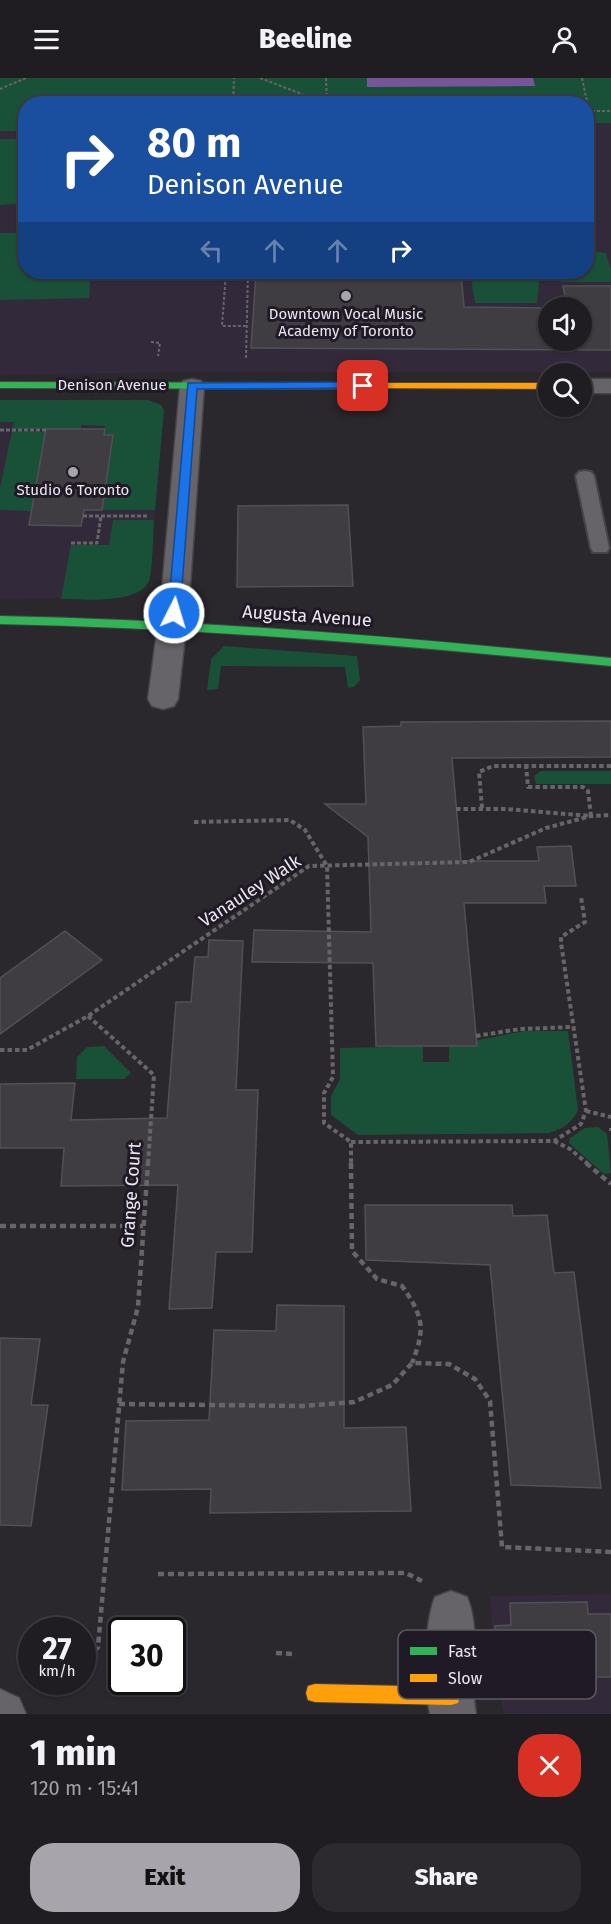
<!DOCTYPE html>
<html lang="en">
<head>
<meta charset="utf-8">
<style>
	body { margin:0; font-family:"Fira Sans",sans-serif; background:#2d2a2f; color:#f1f3f6; height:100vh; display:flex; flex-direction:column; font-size:22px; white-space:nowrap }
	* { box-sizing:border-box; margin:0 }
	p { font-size:20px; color:#a2a2a5 }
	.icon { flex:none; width:33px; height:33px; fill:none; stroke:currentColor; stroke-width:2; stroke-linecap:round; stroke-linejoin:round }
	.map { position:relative; height:1636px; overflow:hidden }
	.side { display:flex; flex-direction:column; background:#201d22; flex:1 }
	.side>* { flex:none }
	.guide { position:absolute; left:18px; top:18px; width:576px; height:183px; border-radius:24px; box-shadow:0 2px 4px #0004,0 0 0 2px #3d3b40; background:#1a4fa0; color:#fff; overflow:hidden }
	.tools { position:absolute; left:538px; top:219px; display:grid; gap:12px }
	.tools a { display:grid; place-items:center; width:54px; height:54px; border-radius:50%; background:#201d22; box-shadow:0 2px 4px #0004,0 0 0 2px #3d3b40; font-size:30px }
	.speed { position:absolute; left:18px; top:1539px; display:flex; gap:12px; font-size:30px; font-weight:700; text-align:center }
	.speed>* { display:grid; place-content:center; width:78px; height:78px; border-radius:50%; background:#201d22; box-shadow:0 2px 4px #0004,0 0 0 2px #3d3b40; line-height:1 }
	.speed small { font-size:15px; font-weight:400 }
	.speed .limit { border:3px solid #111; border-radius:9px; background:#fff; color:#111 }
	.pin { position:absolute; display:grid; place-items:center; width:51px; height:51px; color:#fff; margin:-26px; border-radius:12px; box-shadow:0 3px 9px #0006 }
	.me { position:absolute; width:66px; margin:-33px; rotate:5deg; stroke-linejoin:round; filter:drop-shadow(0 0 4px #0008) }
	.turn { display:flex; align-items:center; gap:21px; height:126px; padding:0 30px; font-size:27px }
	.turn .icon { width:78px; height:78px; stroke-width:2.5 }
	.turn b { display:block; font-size:42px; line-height:51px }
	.lanes { display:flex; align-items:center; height:57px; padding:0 30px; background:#0003; justify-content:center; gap:30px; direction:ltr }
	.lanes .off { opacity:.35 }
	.round { display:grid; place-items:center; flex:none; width:63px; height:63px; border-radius:24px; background:#2d2a2f }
	.headline { display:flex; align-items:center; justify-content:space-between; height:102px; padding:0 30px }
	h1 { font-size:36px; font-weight:800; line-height:45px }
	.button { display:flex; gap:12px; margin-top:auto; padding:12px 30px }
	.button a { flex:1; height:69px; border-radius:24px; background:#a7a4ab; color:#111; font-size:24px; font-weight:800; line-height:69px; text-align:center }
	.button a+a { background:#2d2a2f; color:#f1f3f6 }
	header { display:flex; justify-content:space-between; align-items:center; height:78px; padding:0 30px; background:#201d22; font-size:27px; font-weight:800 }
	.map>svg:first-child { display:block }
	.built { fill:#322a3a; fill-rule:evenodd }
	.green { fill:#195138 }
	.water { fill:#77559a }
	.building { fill:#3f3d42; stroke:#535055; stroke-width:1.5 }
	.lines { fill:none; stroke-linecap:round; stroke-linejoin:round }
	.lane-casing { stroke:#464449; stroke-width:4 }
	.street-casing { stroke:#464449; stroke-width:3 }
	.fast-casing { stroke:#464449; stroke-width:2 }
	.slow-casing { stroke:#464449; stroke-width:2 }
	.path-far3 { stroke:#676569; stroke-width:2; stroke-dasharray:3 2; stroke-linecap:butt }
	.path-far2 { stroke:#676569; stroke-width:3; stroke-dasharray:4 2; stroke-linecap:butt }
	.path-far1 { stroke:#676569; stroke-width:4; stroke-dasharray:4.5 3; stroke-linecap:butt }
	.path { stroke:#676569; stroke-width:4.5; stroke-dasharray:6 4; stroke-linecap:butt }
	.lane { fill:#666468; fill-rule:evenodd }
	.street { fill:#666468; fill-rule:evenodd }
	.fast { fill:#30b455; fill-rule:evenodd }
	.slow { fill:#ff9f0a; fill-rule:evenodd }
	.route { fill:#1a73e8; stroke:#114b97; stroke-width:1.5 }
	.poi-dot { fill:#a7a4ab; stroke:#201a26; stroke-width:2 }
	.labels { text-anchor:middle; stroke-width:6; stroke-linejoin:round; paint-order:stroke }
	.far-poi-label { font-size:15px; fill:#ebe7ef; stroke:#201a26 }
	.far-street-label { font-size:15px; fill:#ebe7ef; stroke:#201a26 }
	.street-label { font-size:18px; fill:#ebe7ef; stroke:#201a26 }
	.key { fill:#201a26; stroke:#5d5862; stroke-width:1.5 }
	.key-label { font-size:16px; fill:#ebe7ef }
</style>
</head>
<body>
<header><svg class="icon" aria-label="menu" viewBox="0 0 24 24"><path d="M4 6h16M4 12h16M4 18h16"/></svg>Beeline<svg class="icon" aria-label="person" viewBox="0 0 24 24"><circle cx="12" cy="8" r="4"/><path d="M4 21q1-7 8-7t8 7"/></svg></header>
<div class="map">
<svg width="611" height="1636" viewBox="0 0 611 1636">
	<rect width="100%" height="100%" fill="#2a272d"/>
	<g class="built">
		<path d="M587 45H611V294H173L0 297V53H25L26 194H586ZM549 230H582V262H549Z"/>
		<path d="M0 322H148L161 327 164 332 149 503 140 513 121 520 0 521Z"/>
		<path d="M611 1516V1636H504L494 1594 490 1518Z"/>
	</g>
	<g class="green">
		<path d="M0 0H611V45H587L586 26H26L25 53H0Z"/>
		<path d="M0 61H25V125L0 127Z"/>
		<path d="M25 155 26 194H91L89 220 0 222V155Z"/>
		<path d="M587 173 606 175 611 192V204H560L558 194H586Z"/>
		<path d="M470 194H540L537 225H475Z"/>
		<path d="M0 322H148L161 327 164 332 155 432H102L113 357H104L105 348 81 347V351H12L14 344H0Z"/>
		<path d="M12 353 46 354 31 433 0 432V410Z"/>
		<path d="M113 442H154C153 455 153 493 149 503 138 527 83 521 61 521L71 467H109Z"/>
		<path d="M224 568 357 578 360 602 354 609 348 610 345 589 221 588 218 611 207 612 211 581Z"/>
		<path d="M541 693H611V706H536L534 698Z"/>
		<path d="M524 953H568L578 1032C571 1046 564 1050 549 1055L358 1057 331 1037V1018L340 1001V970L423 968V984H449V968Z"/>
		<path d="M104 968 131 995 124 1001H76L77 979 87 969Z"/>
		<path d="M598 1049 607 1056 611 1095 604 1096 569 1065 570 1060 585 1050Z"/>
	</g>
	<path class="water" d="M367 0H533L535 8 367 9Z"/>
	<g class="building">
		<path d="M256 194H461L464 229 549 230V262H582V230H567L563 208H611V272L251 270Z"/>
		<path d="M46 351H105L104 357H113L102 432H84L81 448 29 447Z"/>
		<path d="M348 427 353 508 237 509 238 428Z"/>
		<path d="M611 643V679L452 680 461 783H539L537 769 571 768 576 808H544L546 825H464L477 968H376L373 885 252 884 254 852 371 854 368 759 325 726H366L363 649 401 648V644Z"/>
		<path d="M65 853 102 882 0 956V900Z"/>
		<path d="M209 862 243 863 236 1012H258L252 1174H216L212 1230 169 1231 178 1107 61 1108 64 1070H0V1006L75 1005 71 1042 167 1040 176 924H191L195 879H208Z"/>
		<path d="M365 1127H512L513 1138 547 1137 554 1195 574 1194 601 1410 511 1407 490 1187 366 1182Z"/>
		<path d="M277 1227 344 1228V1350L406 1349 411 1433 210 1435 211 1411 122 1412 126 1343 209 1342 214 1252 276 1253Z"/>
		<path d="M0 1260 40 1261 31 1327H48L31 1448 0 1447Z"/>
		<path d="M587 1524 588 1536H611V1599H595L596 1611 516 1610 514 1585H497L495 1548 511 1547 510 1525Z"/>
	</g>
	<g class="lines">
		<g class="lane-casing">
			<g id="lane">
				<path d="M564 328H580L578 336H566Z"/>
				<path d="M585 393 591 394 594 398 609 470 607 474H593L591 470 576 398 579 394Z"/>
			</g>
		</g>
		<g class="street-casing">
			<g id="street">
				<path d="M192 301 201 303 204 308 189 523 178 621 174 628 163 631 152 628 148 621 161 523 180 308 183 303Z"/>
				<rect x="582" y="301" width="29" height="14"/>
				<path d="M451 1513 467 1519C482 1555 469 1598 476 1636H430C424 1606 424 1546 435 1519Z"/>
				<path d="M0 1611 19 1620 26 1636H0Z"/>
			</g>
		</g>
		<g class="fast-casing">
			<g id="fast">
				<path d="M0 304 360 305 365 308 360 311 0 310Z"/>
				<path d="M0 538C204 542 408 560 611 580V588C408 568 204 550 0 546Z"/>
			</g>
		</g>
		<g class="slow-casing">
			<g id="slow">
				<path d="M360 305H549V311L356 310V306Z"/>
				<path d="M315 1606 451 1609 458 1611 460 1618 458 1625 451 1627 315 1624 308 1622 306 1615 308 1608Z"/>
			</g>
		</g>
		<g class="path-far3">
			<path d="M260 0 328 26"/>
			<path d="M326 0 327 23"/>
			<path d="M582 0 589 33"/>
			<path d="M0 11 26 0"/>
			<path d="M233 26 234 0"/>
			<path d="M587 33H611"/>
			<path d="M226 194 222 248H247"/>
			<path d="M151 264 160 265 158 278"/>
			<path d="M246 280 248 194"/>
		</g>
		<g class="path-far2">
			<path d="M0 352H46"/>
			<path d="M83 438H148"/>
			<path d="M71 465H97L101 438"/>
		</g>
		<g class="path-far1">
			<path d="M482 730 479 694 493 688H611"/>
			<path d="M456 731H506L591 738 588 713 583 709H528L526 688"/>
			<path d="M194 744 290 742 305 752 327 788 333 999 324 1015V1045L351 1064V1086"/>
			<path d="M88 938 154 997 148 1086"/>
			<path d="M476 958 520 951 573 949"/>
			<path d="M0 972H27L88 938 309 788 469 784 546 750 591 738 611 737"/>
			<path d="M586 1033 611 1039"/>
			<path d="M611 1050V1053"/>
			<path d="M554 1063 570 1071 588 1086"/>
			<path d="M351 1064 554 1063 581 1046 586 1033 561 865V859L585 844 581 819"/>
		</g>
		<g class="path">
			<path d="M351 1085 352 1173 377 1201 402 1208C423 1238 426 1250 412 1285"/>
			<path d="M586 1085 611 1106"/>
			<path d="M0 1148H143"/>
			<path d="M119 1326 303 1328 354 1324 392 1307 412 1285 449 1286 475 1301 490 1323 502 1469 611 1474"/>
			<path d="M158 1496 406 1495 422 1503"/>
			<path d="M276 1575 293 1576"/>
			<path d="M82 1589 98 1569 123 1284 138 1229 148 1085"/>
			<path d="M65 1611 71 1604"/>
		</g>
		<use href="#lane" class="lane"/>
		<use href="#street" class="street"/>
		<use href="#fast" class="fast"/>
		<use href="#slow" class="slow"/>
	</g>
	<path class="route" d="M363 304 366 305V310L197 311 180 535 178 538H170L168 535 188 305Z"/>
	<g class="poi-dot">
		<circle cx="346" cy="218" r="6"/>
		<circle cx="73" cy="394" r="6"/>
	</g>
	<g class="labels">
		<g class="far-poi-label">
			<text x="346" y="241">Downtown Vocal Music<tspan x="346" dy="17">Academy of Toronto</tspan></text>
			<text x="73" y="417">Studio 6 Toronto</text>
		</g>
		<g class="far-street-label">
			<text x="112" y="312">Denison Avenue</text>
		</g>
		<g class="street-label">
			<text transform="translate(307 538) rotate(4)" y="6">Augusta Avenue</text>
			<text transform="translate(250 813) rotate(-33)" y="6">Vanauley Walk</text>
			<text transform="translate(131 1117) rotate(-86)" y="6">Grange Court</text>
		</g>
	</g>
	<rect x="398" y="1552" width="198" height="69" rx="9" class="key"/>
	<rect x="410" y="1569" width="27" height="8" fill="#30b455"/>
	<rect x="410" y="1596" width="27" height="8" fill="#ff9f0a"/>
	<g class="key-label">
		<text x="448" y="1579">Fast</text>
		<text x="448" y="1606">Slow</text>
	</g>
</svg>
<div class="tools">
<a><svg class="icon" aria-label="sound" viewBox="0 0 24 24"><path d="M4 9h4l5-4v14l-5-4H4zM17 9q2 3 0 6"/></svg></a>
<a><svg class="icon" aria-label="search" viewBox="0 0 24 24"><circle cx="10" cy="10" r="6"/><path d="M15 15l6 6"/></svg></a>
</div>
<div class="speed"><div>27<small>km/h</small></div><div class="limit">30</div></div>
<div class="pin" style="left:363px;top:308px;background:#d93025"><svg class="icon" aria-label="arrive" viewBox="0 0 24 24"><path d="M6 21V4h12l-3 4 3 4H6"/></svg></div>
<svg class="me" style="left:174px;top:535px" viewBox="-20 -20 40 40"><circle r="17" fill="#1a73e8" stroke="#fff" stroke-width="3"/><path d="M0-11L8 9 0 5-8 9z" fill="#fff"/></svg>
<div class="guide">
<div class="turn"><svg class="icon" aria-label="right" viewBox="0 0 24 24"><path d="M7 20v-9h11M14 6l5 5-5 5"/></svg><div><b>80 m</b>Denison Avenue</div></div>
<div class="lanes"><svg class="icon off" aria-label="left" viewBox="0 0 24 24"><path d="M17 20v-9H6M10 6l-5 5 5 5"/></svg><svg class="icon off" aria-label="ahead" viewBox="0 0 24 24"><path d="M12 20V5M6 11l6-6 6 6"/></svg><svg class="icon off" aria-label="ahead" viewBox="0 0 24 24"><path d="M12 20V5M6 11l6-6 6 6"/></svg><svg class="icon" aria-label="right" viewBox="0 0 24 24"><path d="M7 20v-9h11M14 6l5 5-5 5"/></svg></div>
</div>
</div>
<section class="side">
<div class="headline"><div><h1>1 min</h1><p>120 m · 15:41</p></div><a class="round" style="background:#d93025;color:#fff"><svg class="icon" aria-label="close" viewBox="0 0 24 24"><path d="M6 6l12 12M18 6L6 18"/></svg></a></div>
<div class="button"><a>Exit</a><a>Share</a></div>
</section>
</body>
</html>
